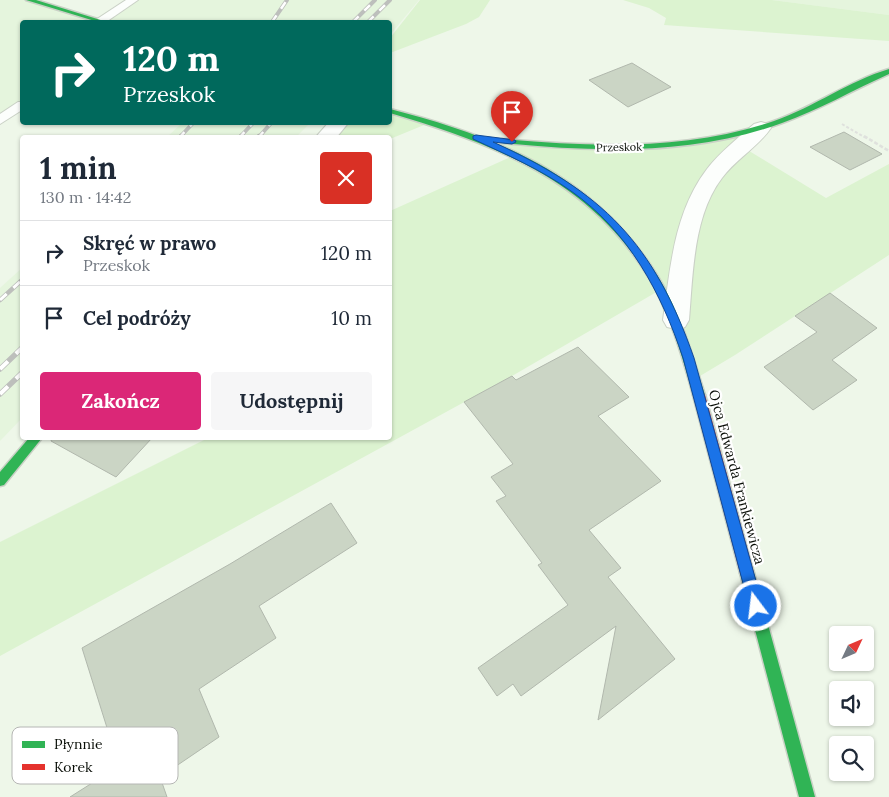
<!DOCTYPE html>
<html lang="pl">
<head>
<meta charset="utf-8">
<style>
	body { margin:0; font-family:Lora,serif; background:#f6f6f7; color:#1f2937; height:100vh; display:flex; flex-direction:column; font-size:19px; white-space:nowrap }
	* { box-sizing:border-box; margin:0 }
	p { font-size:16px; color:#747a83 }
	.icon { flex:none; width:28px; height:28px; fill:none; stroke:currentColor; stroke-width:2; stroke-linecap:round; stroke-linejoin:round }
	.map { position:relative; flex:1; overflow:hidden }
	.drawer { position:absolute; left:20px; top:135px; width:372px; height:305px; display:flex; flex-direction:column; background:#fff; border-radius:5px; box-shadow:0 1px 4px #0004 }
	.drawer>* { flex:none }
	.banner { position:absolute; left:20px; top:20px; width:372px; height:105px; border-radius:5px; box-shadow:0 1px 4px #0004; background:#00695c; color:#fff; overflow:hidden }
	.needle { width:32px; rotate:46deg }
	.controls { position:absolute; left:829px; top:626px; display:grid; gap:10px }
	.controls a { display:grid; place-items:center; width:45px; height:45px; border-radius:5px; background:#fff; box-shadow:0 1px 4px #0004; font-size:25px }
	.pin { position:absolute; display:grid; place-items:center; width:42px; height:42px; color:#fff; margin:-51px -21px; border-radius:50% 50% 50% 0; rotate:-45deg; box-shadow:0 0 5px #0007 }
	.pin .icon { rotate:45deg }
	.me { position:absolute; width:55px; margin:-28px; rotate:345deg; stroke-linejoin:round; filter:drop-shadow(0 0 4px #0008) }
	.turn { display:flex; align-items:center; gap:18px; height:105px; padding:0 20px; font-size:22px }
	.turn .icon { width:65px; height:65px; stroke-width:2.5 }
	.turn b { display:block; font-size:35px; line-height:42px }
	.round { display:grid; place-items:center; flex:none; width:52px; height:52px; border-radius:5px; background:#f6f6f7 }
	.head { display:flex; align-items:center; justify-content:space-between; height:85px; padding:0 20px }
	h1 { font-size:30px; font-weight:800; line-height:38px }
	.button { display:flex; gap:10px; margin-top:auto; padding:10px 20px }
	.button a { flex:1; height:58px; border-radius:5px; background:#db2777; color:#fff; font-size:20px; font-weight:800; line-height:58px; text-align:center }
	.button a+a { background:#f6f6f7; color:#1f2937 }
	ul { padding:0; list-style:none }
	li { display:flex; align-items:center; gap:15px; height:65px; padding:0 20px; border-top:1px solid #e0e1e3 }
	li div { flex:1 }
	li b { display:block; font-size:19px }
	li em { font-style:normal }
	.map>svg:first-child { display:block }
	.built { fill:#e5f5dd }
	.green { fill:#dcf3d0 }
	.building { fill:#cbd5c5; stroke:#b1b8ad }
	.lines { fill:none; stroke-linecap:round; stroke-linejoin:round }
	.lane-casing { stroke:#cad1c6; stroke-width:2 }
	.street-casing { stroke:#cad1c6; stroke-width:2 }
	.fast-casing { stroke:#cad1c6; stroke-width:3 }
	.jam-casing { stroke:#cad1c6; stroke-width:3 }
	.path-far1 { stroke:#dfe1dd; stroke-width:2; stroke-dasharray:3 2; stroke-linecap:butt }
	.path { stroke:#dfe1dd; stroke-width:2.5; stroke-dasharray:4 2; stroke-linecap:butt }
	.lane { fill:#fcfefc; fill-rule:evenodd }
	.street { fill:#fcfefc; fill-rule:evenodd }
	.fast { fill:#30b455; fill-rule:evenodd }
	.jam { fill:#e5322d; fill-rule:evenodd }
	.rail-far2-casing { stroke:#bdbfbc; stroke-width:4 }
	.rail-far1-casing { stroke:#bdbfbc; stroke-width:4.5 }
	.rail-casing { stroke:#bdbfbc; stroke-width:5.5 }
	.rail-far2 { stroke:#fff; stroke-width:2.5; stroke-dasharray:8; stroke-linecap:butt }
	.rail-far1 { stroke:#fff; stroke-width:3; stroke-dasharray:9; stroke-linecap:butt }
	.rail { stroke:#fff; stroke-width:4; stroke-dasharray:11; stroke-linecap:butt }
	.route { fill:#1a73e8; stroke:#114b97 }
	.labels { text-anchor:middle; stroke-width:4.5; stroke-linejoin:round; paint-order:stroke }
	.far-street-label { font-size:11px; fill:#080d06; stroke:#fff }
	.street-label { font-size:14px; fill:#080d06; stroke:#fff }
	.key { fill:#fff; stroke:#b5b6b4; stroke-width:1 }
	.key-label { font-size:14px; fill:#080d06 }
</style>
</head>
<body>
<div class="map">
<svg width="889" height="797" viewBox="0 0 889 797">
	<rect width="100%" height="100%" fill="#eef7e9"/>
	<g class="built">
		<path d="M0 0H29L101 21 133 0H419L390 35V22H22V105L0 120Z"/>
		<path d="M772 0H889V15Z"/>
		<path d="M182 123V122L310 123 296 137H167Z"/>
		<path d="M22 268V418L0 441V288Z"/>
	</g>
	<g class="green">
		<path d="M420 0H490L479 17 466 24 390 53V38Z"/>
		<path d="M623 0H772L889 15V41L664 25 666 18 649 8Z"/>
		<path d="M390 111 429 123 390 139 325 138 340 123 390 122Z"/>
		<path d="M761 128 741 146 826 198 889 164V255L735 355 695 379 660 290 512 376 0 656V542L208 438H390V211L515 155 476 138 638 147Z"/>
	</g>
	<g class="building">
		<path d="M632 63 671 87 628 107 589 80Z"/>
		<path d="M844 132 882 154 850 170 810 147Z"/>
		<path d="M830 293 877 328 832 360 857 380 813 410 764 367 817 332 795 316Z"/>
		<path d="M578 347 629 397 598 416 661 481 589 530 621 568 608 577 675 659 598 720 616 626 521 696 513 684 497 696 478 668 568 605 538 565 542 563 496 501 506 496 491 477 513 464 464 402 512 376 516 380Z"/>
		<path d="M52 438H152L116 477 51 441Z"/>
		<path d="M331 503 357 543 259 606 276 638 199 689 219 737 160 777 167 797H70L119 766 82 648 230 564Z"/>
	</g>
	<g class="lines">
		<g class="lane-casing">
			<g id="lane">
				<path d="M126 0H138L106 22H97V19Z"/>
				<path d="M18 102H22V110L0 124V114Z"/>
			</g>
		</g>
		<g class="street-casing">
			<g id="street">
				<path d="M329 122H349L336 138H315Z"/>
				<path d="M761 122 768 124 771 128C758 147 736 159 722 178 693 216 693 274 689 320L685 327 676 329 667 327 663 320C670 269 674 212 707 169 720 152 738 138 754 124Z"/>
			</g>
		</g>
		<g class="fast-casing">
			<g id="fast">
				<path d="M26 0H36L107 22H98Z"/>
				<path d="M889 69V74C853 90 819 110 782 123 692 156 596 152 502 143L498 141 502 139C593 147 686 151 774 121 814 107 849 81 889 69Z"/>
				<path d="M390 109C499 137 595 176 657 275 680 312 692 354 705 395L703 398H695L693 395C682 355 670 314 649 278 590 180 494 144 390 113Z"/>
				<path d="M29 438H42L4 485 0 486V472Z"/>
				<path d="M747 567 752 568 754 573 815 797H799L740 573 742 568Z"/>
			</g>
		</g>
		<g class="jam-casing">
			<path id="jam" d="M699 390 703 392 705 395 754 573 752 578 747 579 742 578 740 573 693 395 695 392Z"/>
		</g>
		<path class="path-far1" d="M842 124 866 138"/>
		<path class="path" d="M864 136 889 151"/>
		<use href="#lane" class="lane"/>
		<use href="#street" class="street"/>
		<use href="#fast" class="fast"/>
		<use href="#jam" class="jam"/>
		<g class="rail-far2-casing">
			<g id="rail-far2">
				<path d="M272 22 287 0"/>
				<path d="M353 22 375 0"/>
				<path d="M368 22 390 0"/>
				<path d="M179 138 194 122"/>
				<path d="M239 138 254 122"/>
				<path d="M258 138 272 122"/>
			</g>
		</g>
		<g class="rail-far1-casing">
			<g id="rail-far1">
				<path d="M179 138 181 136"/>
				<path d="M239 138 241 136"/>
				<path d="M258 138 259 136"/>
				<path d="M0 300 22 280"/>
			</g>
		</g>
		<g class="rail-casing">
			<g id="rail">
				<path d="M0 369 22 348"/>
				<path d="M0 394 22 373"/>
			</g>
		</g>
		<use href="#rail-far2" class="rail-far2"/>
		<use href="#rail-far1" class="rail-far1"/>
		<use href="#rail" class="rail"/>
	</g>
	<path class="route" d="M476 135 515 140 516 142 512 144 493 142C603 192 654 243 694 358L763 606 761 611 756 613 751 611 749 606 683 358C661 292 629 232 571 191 540 169 507 155 473 139V136Z"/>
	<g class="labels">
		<g class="far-street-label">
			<text transform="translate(619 147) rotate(-1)" y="4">Przeskok</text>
		</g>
		<g class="street-label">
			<text transform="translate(737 477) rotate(75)" y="5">Ojca Edwarda Frankiewicza</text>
		</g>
	</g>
	<rect x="12" y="727" width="166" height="57" rx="8" class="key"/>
	<rect x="22" y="741" width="23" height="7" fill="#30b455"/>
	<rect x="22" y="764" width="23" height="6" fill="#e5322d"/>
	<g class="key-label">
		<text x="54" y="749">Płynnie</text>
		<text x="54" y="772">Korek</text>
	</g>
</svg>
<div class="controls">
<a><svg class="needle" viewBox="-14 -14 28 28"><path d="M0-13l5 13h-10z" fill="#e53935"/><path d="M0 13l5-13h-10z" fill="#747a83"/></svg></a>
<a><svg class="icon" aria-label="sound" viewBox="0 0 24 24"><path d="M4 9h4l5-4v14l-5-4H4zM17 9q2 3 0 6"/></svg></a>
<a><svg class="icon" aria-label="search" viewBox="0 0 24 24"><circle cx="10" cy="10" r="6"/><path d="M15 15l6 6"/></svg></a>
</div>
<div class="pin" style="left:512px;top:142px;background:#d93025"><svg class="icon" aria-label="arrive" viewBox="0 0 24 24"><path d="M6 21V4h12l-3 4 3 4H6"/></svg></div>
<svg class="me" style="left:756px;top:606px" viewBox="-20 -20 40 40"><circle r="17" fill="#1a73e8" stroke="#fff" stroke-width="3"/><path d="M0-11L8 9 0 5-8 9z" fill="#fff"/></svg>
<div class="banner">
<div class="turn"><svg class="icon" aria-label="right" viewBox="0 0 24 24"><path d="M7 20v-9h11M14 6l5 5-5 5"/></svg><div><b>120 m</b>Przeskok</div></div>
</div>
<section class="drawer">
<div class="head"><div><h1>1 min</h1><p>130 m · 14:42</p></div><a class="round" style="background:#d93025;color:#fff"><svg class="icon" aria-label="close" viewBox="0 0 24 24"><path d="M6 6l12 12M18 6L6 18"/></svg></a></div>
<ul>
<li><svg class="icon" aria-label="right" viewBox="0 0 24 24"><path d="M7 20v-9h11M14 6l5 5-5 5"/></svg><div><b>Skręć w prawo</b><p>Przeskok</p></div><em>120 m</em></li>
<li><svg class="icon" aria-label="arrive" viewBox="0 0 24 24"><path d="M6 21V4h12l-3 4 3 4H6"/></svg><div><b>Cel podróży</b></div><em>10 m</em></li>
</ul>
<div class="button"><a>Zakończ</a><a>Udostępnij</a></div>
</section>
</div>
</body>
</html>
